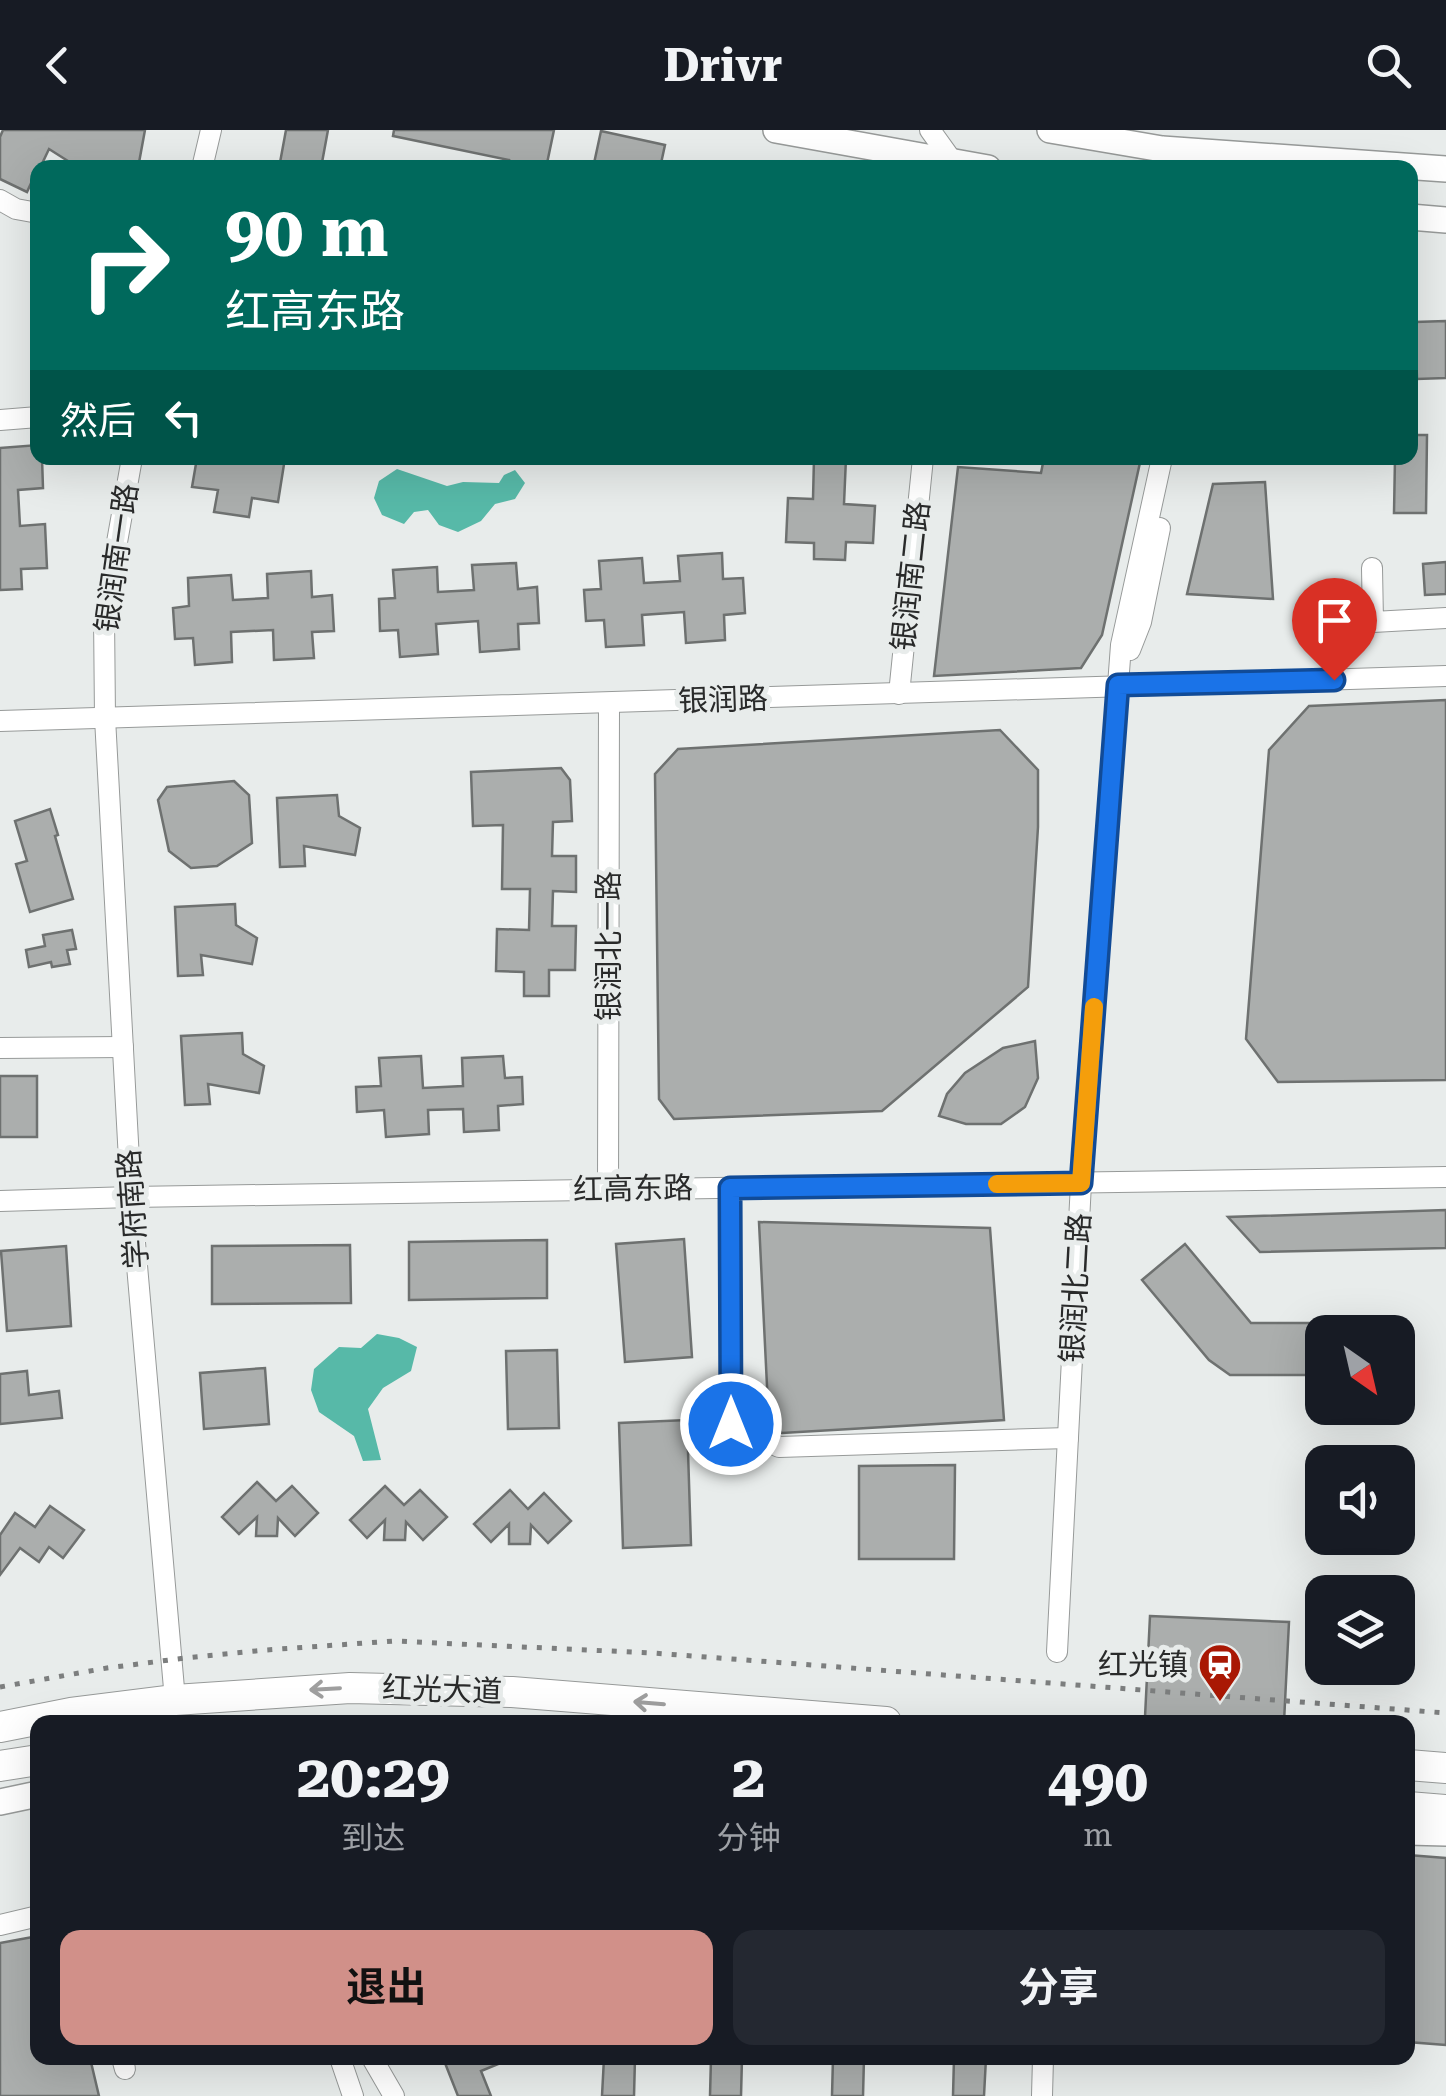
<!DOCTYPE html>
<html lang="zh">
<head>
<meta charset="utf-8">
<style>
	body { margin:0; font-family:"Roboto Serif","Noto Sans SC",serif; background:#242831; color:#f1f3f6; height:100vh; display:flex; flex-direction:column; font-size:38px; white-space:nowrap }
	* { box-sizing:border-box; margin:0 }
	p { font-size:32px; color:#9ea1a6 }
	.icon { flex:none; width:55px; height:55px; fill:none; stroke:currentColor; stroke-width:2; stroke-linecap:round; stroke-linejoin:round }
	.map { position:relative; flex:1; overflow:hidden }
	.panel { position:absolute; left:30px; top:1585px; width:1385px; height:350px; display:flex; flex-direction:column; background:#171b24; border-radius:20px; box-shadow:0 10px 40px #0002 }
	.panel>* { flex:none }
	.top-card { position:absolute; left:30px; top:30px; width:1388px; height:305px; border-radius:20px; box-shadow:0 10px 40px #0002; background:#00695c; color:#fff; overflow:hidden }
	.needle { width:65px; rotate:146deg }
	.tools { position:absolute; left:1305px; top:1185px; display:grid; gap:20px }
	.tools a { display:grid; place-items:center; width:110px; height:110px; border-radius:20px; background:#171b24; box-shadow:0 10px 40px #0002; font-size:50px }
	.pin { position:absolute; display:grid; place-items:center; width:85px; height:85px; color:#fff; margin:-102px -42px; border-radius:50% 50% 50% 0; rotate:-45deg; box-shadow:0 0 10px #0007 }
	.pin .icon { rotate:45deg }
	.me { position:absolute; width:110px; margin:-55px; rotate:0deg; stroke-linejoin:round; filter:drop-shadow(0 0 8px #0008) }
	.turn { display:flex; align-items:center; gap:35px; height:210px; padding:0 30px; font-size:45px }
	.turn .icon { width:130px; height:130px; stroke-width:2.5 }
	.turn b { display:block; font-size:70px; line-height:85px }
	.then { display:flex; align-items:center; height:95px; padding:0 30px; background:#0003; gap:20px; font-size:38px }
	.eta { display:flex; justify-content:space-evenly; align-items:center; height:170px; text-align:center }
	.eta b { font-size:60px; font-weight:700; line-height:70px }
	.cta { display:flex; gap:20px; margin-top:auto; padding:20px 30px }
	.cta a { flex:1; height:115px; border-radius:20px; background:#d19089; color:#111; font-size:40px; font-weight:700; line-height:115px; text-align:center }
	.cta a+a { background:#242831; color:#f1f3f6 }
	header { display:flex; justify-content:space-between; align-items:center; height:130px; padding:0 30px; background:#171b24; font-size:45px; font-weight:700 }
	.map>svg:first-child { display:block }
	.water { fill:#57b9a8 }
	.building { fill:#abaead; stroke:#6e7170; stroke-width:2.5 }
	.lines { fill:none; stroke-linecap:round; stroke-linejoin:round }
	.minor-casing { stroke:#979a99; stroke-width:22 }
	.major-casing { stroke:#979a99; stroke-width:28 }
	.highway-casing { stroke:#979a99; stroke-width:32 }
	.minor { stroke:#fff; stroke-width:20 }
	.major { stroke:#fff; stroke-width:25 }
	.highway { stroke:#fff; stroke-width:30 }
	.rail { stroke:#7c7e7e; stroke-width:5; stroke-dasharray:5 10; stroke-linecap:butt }
	.oneway { stroke:#9f9f9f }
	.route-casing { stroke:#114b97; stroke-width:25 }
	.route { stroke:#1a73e8; stroke-width:18 }
	.slow { stroke:#f59e0b; stroke-width:18 }
	.labels { text-anchor:middle; stroke-width:10; stroke-linejoin:round; paint-order:stroke }
	.street-label { font-size:30px; fill:#292a2a; stroke:#e8eceb }
	.poi-label { font-size:30px; fill:#292a2a; stroke:#e8eceb; text-anchor:end }
</style>
</head>
<body>
<header><svg class="icon" aria-label="back" viewBox="0 0 24 24"><path d="M15 5l-7 7 7 7"/></svg>Drivr<svg class="icon" aria-label="search" viewBox="0 0 24 24"><circle cx="10" cy="10" r="6"/><path d="M15 15l6 6"/></svg></header>
<div class="map">
<svg width="1446" height="1966" viewBox="0 0 1446 1966">
	<rect width="100%" height="100%" fill="#e8eceb"/>
	<g class="water">
		<path d="M397 339 447 356 463 352 499 353 504 345 515 340 525 353 515 369 495 374 481 391 458 402 439 395 428 380 414 382 404 394 382 385 374 368 379 351Z"/>
		<path d="M377 1204 399 1208 417 1217 411 1241 383 1258 368 1279 381 1330 363 1331 354 1306 319 1282 311 1260 314 1239 339 1217 361 1218Z"/>
	</g>
	<g class="building">
		<path d="M3 0H145L138 38H79L49 19 40 38H38L27 62 0 49V7Z"/>
		<path d="M286 0H328L321 38H279Z"/>
		<path d="M394 0H554L546 38H507L509 30 393 6Z"/>
		<path d="M601 1 665 15 660 38H593Z"/>
		<path d="M1446 191V248L1417 249 1415 192Z"/>
		<path d="M1410 305H1427L1426 383H1394L1395 328H1410Z"/>
		<path d="M38 315V328H42L43 358 18 360 20 396 45 394 47 438 21 439 22 459 0 460V318Z"/>
		<path d="M197 328H285L278 372 252 368 249 387 214 382 218 360 192 357Z"/>
		<path d="M814 328H846L844 374 875 376 873 413 846 412 845 430 814 429V413L786 412 788 368 813 369Z"/>
		<path d="M1044 328H1141L1102 505 1081 538 934 546 958 337 1041 343Z"/>
		<path d="M1265 352 1273 469 1187 464 1213 354Z"/>
		<path d="M722 423 723 449 743 448 745 483 724 485 725 510 686 513 684 482 642 485 644 515 606 517 604 490 586 491 584 460 601 459 599 431 642 428 644 453 680 451 678 426Z"/>
		<path d="M1446 432V464L1425 465 1423 434Z"/>
		<path d="M516 433 518 459 537 457 539 493 518 494 519 519 480 522 478 491 436 494 438 524 400 527 398 500 380 501 379 469 395 468 393 440 437 437 438 462 474 460 472 435Z"/>
		<path d="M311 441 312 467 332 465 334 501 312 502 314 528 274 530 273 500 231 502 232 532 195 535 193 508 175 509 173 478 189 476 188 448 231 445 233 470 268 468 267 444Z"/>
		<path d="M1446 570V950L1278 952 1246 909 1269 620 1309 576Z"/>
		<path d="M1000 600 1038 640V697L1028 857 882 981 674 989 659 969 655 644 678 619Z"/>
		<path d="M561 638 570 650 572 691 553 692 552 726H576V762L553 761 552 796H576L575 840H549V866H524V842L496 841 497 799 529 800 530 759H502L503 695 473 696 471 642Z"/>
		<path d="M234 651 249 665 252 713 217 736 191 738 169 721 158 670 167 657Z"/>
		<path d="M337 665 339 686 360 698 355 725 304 716 305 736 280 737 277 668Z"/>
		<path d="M50 679 58 705 55 706 73 769 30 782 16 734 27 731 15 691Z"/>
		<path d="M235 774 236 795 257 808 252 834 201 825 203 845 178 846 175 777Z"/>
		<path d="M72 800 76 819 67 820 70 834 52 837 51 832 29 837 26 820 45 816 43 805Z"/>
		<path d="M242 903 243 924 264 936 259 963 208 954 210 974 185 975 181 906Z"/>
		<path d="M1035 911 1038 948 1025 977 1001 994H966L939 986 947 964 965 943 1003 918Z"/>
		<path d="M421 926 423 958 463 956 462 928 503 926 505 948 522 947 523 974 498 976 499 1000 464 1002 463 979 428 980 429 1004 386 1007 384 980 357 982 356 957 381 956 379 928Z"/>
		<rect x="0" y="946" width="37" height="61"/>
		<path d="M1446 1080V1118L1260 1122 1228 1087Z"/>
		<path d="M759 1092 990 1098 1004 1290 782 1303 769 1297Z"/>
		<path d="M684 1109 692 1227 625 1232 616 1114Z"/>
		<path d="M547 1110V1168L409 1170V1112Z"/>
		<path d="M1185 1114 1251 1193H1322V1245H1230L1209 1230 1142 1150Z"/>
		<path d="M350 1115 351 1173 212 1174V1116Z"/>
		<path d="M66 1116 71 1196 7 1201 1 1121Z"/>
		<path d="M557 1220 559 1298 508 1299 506 1221Z"/>
		<path d="M265 1238 269 1294 204 1299 200 1243Z"/>
		<path d="M27 1241 29 1265 59 1261 62 1288 0 1294V1244Z"/>
		<path d="M687 1290 691 1415 623 1418 619 1293Z"/>
		<path d="M955 1335 954 1429H859V1336Z"/>
		<path d="M257 1352 276 1371 292 1356 318 1383 295 1406 278 1388 277 1406H256L257 1387 239 1404 222 1387Z"/>
		<path d="M385 1356 404 1375 420 1360 447 1387 423 1410 406 1392 405 1410H384L385 1390 367 1408 350 1390Z"/>
		<path d="M510 1360 528 1379 544 1363 571 1391 548 1413 531 1395 530 1414H509V1394L491 1412 474 1394Z"/>
		<path d="M50 1376 84 1400 63 1428 49 1417 39 1432 20 1418 0 1445V1405L15 1383 35 1397Z"/>
		<path d="M1150 1486 1289 1492 1284 1592 1145 1587Z"/>
		<path d="M1408 1725 1446 1728V1915L1408 1912Z"/>
		<path d="M38 1806V1928H90L99 1966H0V1813Z"/>
		<path d="M443 1928H513L481 1941 491 1966H458Z"/>
		<path d="M604 1928H635L634 1966H602Z"/>
		<path d="M711 1928H742L741 1966H710Z"/>
		<path d="M833 1928H864L863 1966H832Z"/>
		<path d="M954 1928H986L984 1966H953Z"/>
	</g>
	<g class="lines">
		<g class="minor-casing">
			<g id="minor">
				<path d="M930 0 953 32V38"/>
				<path d="M202 38 211 0"/>
				<path d="M0 70 16 79 38 83"/>
				<path d="M0 290 38 287"/>
				<path d="M132 328 104 485 105 588 131 1067 175 1570"/>
				<path d="M1372 438 1373 492 1446 488"/>
				<path d="M1130 520 1141 492 1160 398"/>
				<path d="M899 564 923 328"/>
				<path d="M0 591 1446 546"/>
				<path d="M0 918 123 917"/>
				<path d="M730 1058 731 1293 779 1317 1068 1308"/>
				<path d="M608 1060 609 573"/>
				<path d="M0 1071 131 1067 1446 1047"/>
				<path d="M1057 1522 1081 1053 1121 515 1162 328"/>
				<path d="M0 1795 38 1786"/>
				<path d="M122 1928 125 1939"/>
				<path d="M340 1928 353 1966"/>
				<path d="M372 1928 394 1966"/>
				<path d="M1042 1966 1043 1928"/>
			</g>
		</g>
		<g class="major-casing">
			<g id="major">
				<path d="M776 0 988 38"/>
				<path d="M1050 0 1162 19 1446 39"/>
				<path d="M1410 87 1446 90"/>
				<path d="M0 1672 38 1664"/>
				<path d="M1408 1702 1446 1703"/>
			</g>
		</g>
		<g class="highway-casing">
			<g id="highway">
				<path d="M0 1597 71 1583 175 1570 350 1558 512 1562 886 1592"/>
				<path d="M1408 1635 1446 1638"/>
				<path d="M0 1636 38 1630"/>
				<path d="M1408 1677 1446 1680"/>
			</g>
		</g>
		<use href="#minor" class="minor"/>
		<use href="#major" class="major"/>
		<use href="#highway" class="highway"/>
		<path class="rail" d="M0 1557 107 1538 185 1528 266 1520 394 1511 653 1523 1446 1583"/>
	</g>
	<defs><path id="oneway-shaft" d="M-6 0H5M1.5-3L5.5 0L1.5 3" fill="none" stroke-width="1.6" stroke-linecap="round" stroke-linejoin="round" transform="scale(2.5)"/></defs>
	<g class="oneway">
		<use href="#oneway-shaft" transform="translate(325 1559) rotate(177)"/>
		<use href="#oneway-shaft" transform="translate(649 1573) rotate(-175)"/>
	</g>
	<g class="lines">
		<g class="route-casing">
			<path id="route" d="M731 1294 730 1058 1081 1053 1118 555 1334 550"/>
		</g>
		<use href="#route" class="route"/>
		<path class="slow" d="M997 1054 1081 1053 1094 877"/>
	</g>
	<defs>
		<g id="station-pin" transform="scale(2.25)"><path d="M0 17L-7.5 6A9.5 9.5 0 1 1 7.5 6Z" fill="#a91804" stroke="#e8eceb"/><path d="M-3-6H3Q5-6 5-4V2Q5 4 3 4L4.5 6H3L1.5 4h-3L-3 6H-4.5L-3 4Q-5 4-5 2V-4Q-5-6-3-6ZM-3.5-4v3h7v-3ZM-3.5 1v1.5H-2V1ZM2 1v1.5H3.5V1Z" fill="#fff"/></g>
	</defs>
	<g fill-rule="evenodd">
		<use href="#station-pin" x="1220" y="1535"/>
	</g>
	<g class="labels">
		<g class="street-label">
			<text transform="translate(117 428) rotate(-82)" y="10">银润南一路</text>
			<text transform="translate(911 446) rotate(-84)" y="10">银润南二路</text>
			<text transform="translate(723 570) rotate(-2)" y="10">银润路</text>
			<text transform="translate(609 816) rotate(-90)" y="10">银润北一路</text>
			<text transform="translate(633 1059) rotate(-1)" y="10">红高东路</text>
			<text transform="translate(133 1079) rotate(-94)" y="10">学府南路</text>
			<text transform="translate(1076 1158) rotate(-87)" y="10">银润北二路</text>
			<text transform="translate(442 1560) rotate(2)" y="10">红光大道</text>
		</g>
		<g class="poi-label">
			<text x="1188" y="1545">红光镇</text>
		</g>
	</g>
</svg>
<div class="tools">
<a><svg class="needle" viewBox="-14 -14 28 28"><path d="M0-13l5 13h-10z" fill="#e53935"/><path d="M0 13l5-13h-10z" fill="#9ea1a6"/></svg></a>
<a><svg class="icon" aria-label="sound" viewBox="0 0 24 24"><path d="M4 9h4l5-4v14l-5-4H4zM17 9q2 3 0 6"/></svg></a>
<a><svg class="icon" aria-label="layers" viewBox="0 0 24 24"><path d="M12 4l9 5-9 5-9-5zM3 14l9 5 9-5"/></svg></a>
</div>
<div class="pin" style="left:1334px;top:550px;background:#d93025"><svg class="icon" aria-label="arrive" viewBox="0 0 24 24"><path d="M6 21V4h12l-3 4 3 4H6"/></svg></div>
<svg class="me" style="left:731px;top:1294px" viewBox="-20 -20 40 40"><circle r="17" fill="#1a73e8" stroke="#fff" stroke-width="3"/><path d="M0-11L8 9 0 5-8 9z" fill="#fff"/></svg>
<div class="top-card">
<div class="turn"><svg class="icon" aria-label="right" viewBox="0 0 24 24"><path d="M7 20v-9h11M14 6l5 5-5 5"/></svg><div><b>90 m</b>红高东路</div></div>
<div class="then">然后<svg class="icon" aria-label="left" viewBox="0 0 24 24"><path d="M17 20v-9H6M10 6l-5 5 5 5"/></svg></div>
</div>
<section class="panel">
<div class="eta">
<div><b>20:29</b><p>到达</p></div>
<div><b>2</b><p>分钟</p></div>
<div><b>490</b><p>m</p></div>
</div>
<div class="cta"><a>退出</a><a>分享</a></div>
</section>
</div>
</body>
</html>
